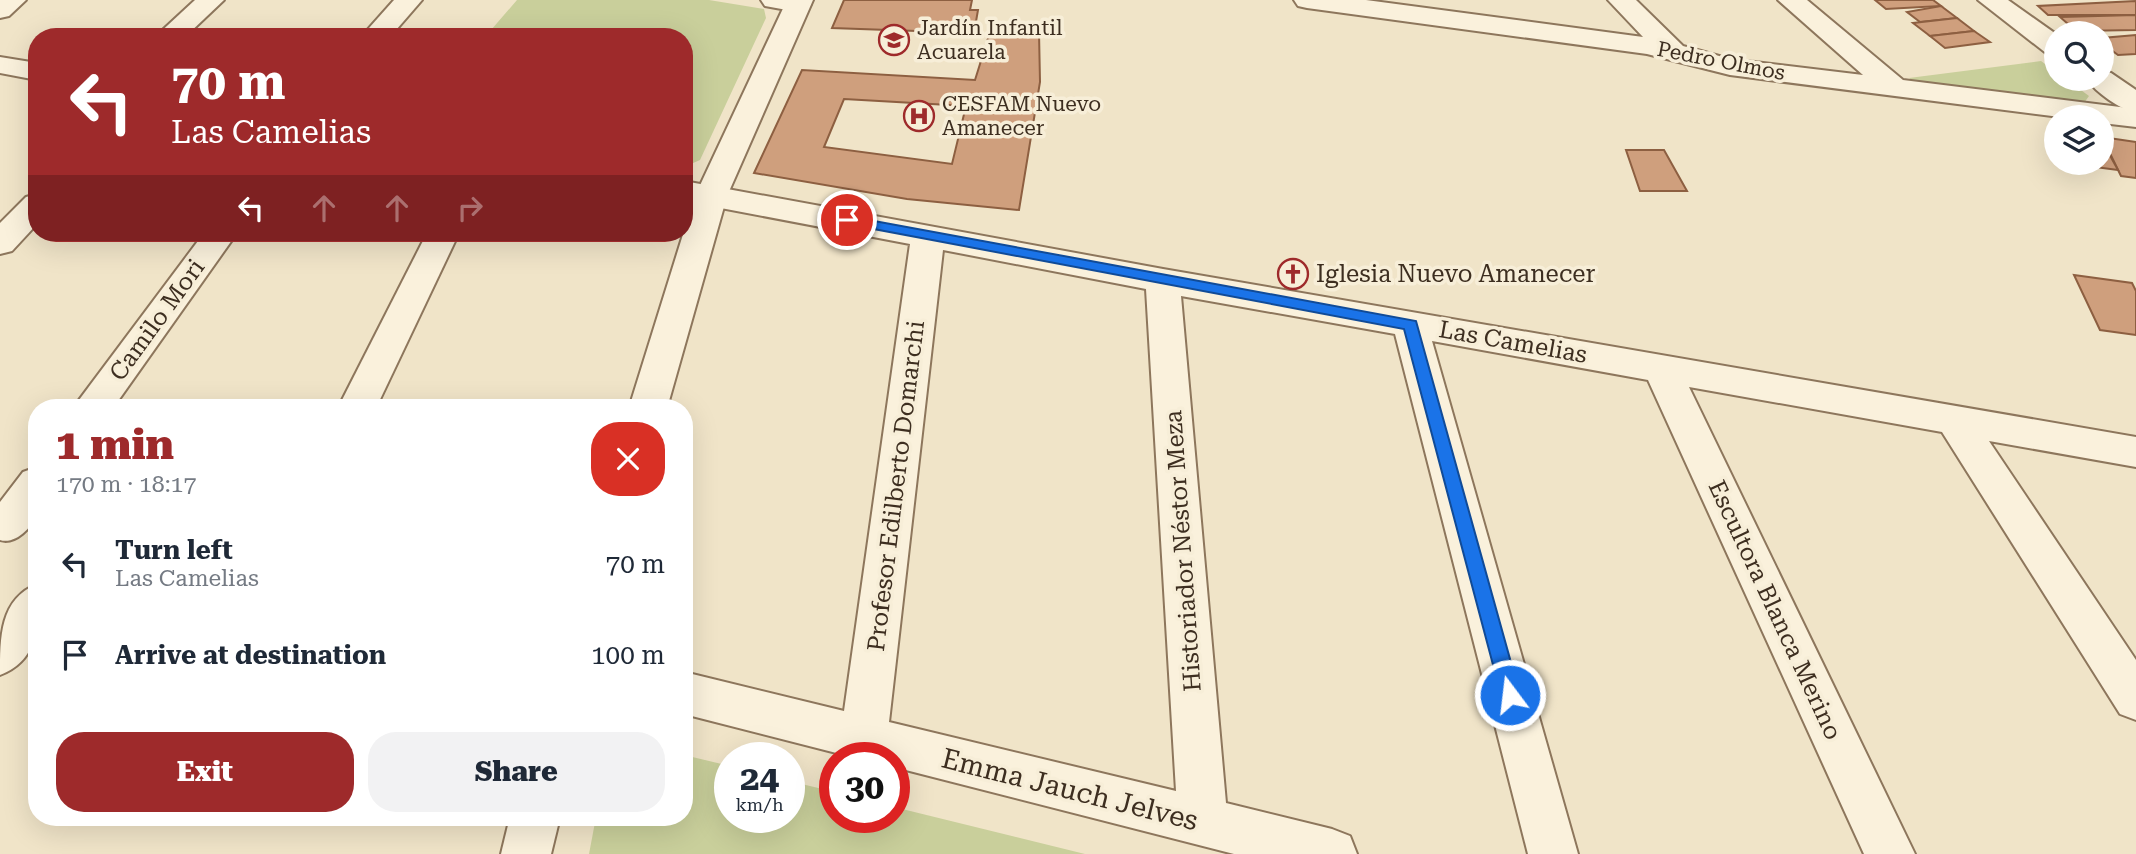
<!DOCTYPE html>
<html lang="en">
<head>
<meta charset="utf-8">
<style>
	body { margin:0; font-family:"Roboto Serif",serif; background:#f2f2f3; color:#1f2937; height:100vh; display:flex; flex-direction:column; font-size:26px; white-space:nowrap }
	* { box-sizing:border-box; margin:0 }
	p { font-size:23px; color:#747a83 }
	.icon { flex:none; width:38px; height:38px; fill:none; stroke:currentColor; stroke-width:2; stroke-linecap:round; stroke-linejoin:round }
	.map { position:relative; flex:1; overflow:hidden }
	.details { position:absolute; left:28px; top:399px; width:665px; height:427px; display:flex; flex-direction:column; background:#fff; border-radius:28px; box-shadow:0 7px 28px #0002 }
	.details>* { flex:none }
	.banner { position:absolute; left:28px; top:28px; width:665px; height:214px; border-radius:28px; box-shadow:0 7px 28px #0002; background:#9e2a2b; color:#fff; overflow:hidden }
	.tools { position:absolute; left:2044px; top:21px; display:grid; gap:14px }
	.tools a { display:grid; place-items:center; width:70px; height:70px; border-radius:50%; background:#fff; box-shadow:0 7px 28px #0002; font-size:35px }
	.speed { position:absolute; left:714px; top:742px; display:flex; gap:14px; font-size:35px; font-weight:700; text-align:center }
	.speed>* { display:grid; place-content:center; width:91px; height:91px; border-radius:50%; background:#fff; box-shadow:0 7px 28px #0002; line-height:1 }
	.speed small { font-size:18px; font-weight:400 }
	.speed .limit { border:10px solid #d22; background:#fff; color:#111 }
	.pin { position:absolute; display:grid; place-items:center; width:60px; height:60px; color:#fff; margin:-30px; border:4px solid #fff; border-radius:50%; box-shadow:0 2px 7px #0007 }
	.me { position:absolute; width:77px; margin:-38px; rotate:345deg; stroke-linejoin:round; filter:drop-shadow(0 0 5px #0008) }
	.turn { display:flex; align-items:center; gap:24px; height:147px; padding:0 28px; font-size:32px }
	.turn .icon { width:91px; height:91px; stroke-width:2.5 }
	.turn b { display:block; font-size:49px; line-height:60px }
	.lanes { display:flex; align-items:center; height:66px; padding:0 28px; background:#0003; justify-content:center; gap:35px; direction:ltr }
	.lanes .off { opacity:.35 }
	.round { display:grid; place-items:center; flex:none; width:74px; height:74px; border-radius:28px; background:#f2f2f3 }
	.headline { display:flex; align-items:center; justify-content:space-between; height:119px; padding:0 28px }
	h1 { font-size:42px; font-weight:800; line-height:52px; color:#9e2a2b }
	.primary-button { display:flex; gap:14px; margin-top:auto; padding:14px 28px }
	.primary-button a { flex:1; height:80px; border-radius:28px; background:#9e2a2b; color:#fff; font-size:28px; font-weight:800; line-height:80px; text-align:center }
	.primary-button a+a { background:#f2f2f3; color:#1f2937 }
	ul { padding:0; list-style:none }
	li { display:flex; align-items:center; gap:21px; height:91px; padding:0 28px }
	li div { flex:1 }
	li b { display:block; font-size:26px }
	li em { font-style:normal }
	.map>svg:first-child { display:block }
	.green { fill:#c9cf9b }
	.building { fill:#cf9f7d; stroke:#8d5f41; stroke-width:2; fill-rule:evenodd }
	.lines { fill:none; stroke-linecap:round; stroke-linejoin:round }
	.minor-casing { stroke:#8d765c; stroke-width:4 }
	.tertiary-casing { stroke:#8d765c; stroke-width:4 }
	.minor { fill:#faf1dc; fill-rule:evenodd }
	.tertiary { fill:#faf1dc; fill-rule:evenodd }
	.route { fill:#1a73e8; stroke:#114b97; stroke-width:2 }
	.labels { text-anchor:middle; stroke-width:7; stroke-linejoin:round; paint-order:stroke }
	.far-poi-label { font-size:21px; fill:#3d2e20; stroke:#f7eed8; text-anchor:start }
	.far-street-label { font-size:21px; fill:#3d2e20; stroke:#f7eed8 }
	.poi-label { font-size:24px; fill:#3d2e20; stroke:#f7eed8; text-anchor:start }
	.street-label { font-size:24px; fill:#3d2e20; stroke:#f7eed8 }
	.near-street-label { font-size:28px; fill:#3d2e20; stroke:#f7eed8 }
</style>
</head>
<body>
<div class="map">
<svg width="2136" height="854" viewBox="0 0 2136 854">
	<rect width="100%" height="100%" fill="#f0e4c8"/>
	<g class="green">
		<path d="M517 0H709L764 9 766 18 700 160 684 167V37H485Z"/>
		<path d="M2041 61 2056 72V79H2066L2089 96 2084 103 1918 83 1909 78Z"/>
		<path d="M684 755 730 766V817H789V781L835 792V817H894V807L1085 854H589L596 817H684Z"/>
	</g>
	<g class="building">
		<path d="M844 0H972L970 10H978L974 33 832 28Z"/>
		<path d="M1875 0H1933L1941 6 1886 9Z"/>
		<path d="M2136 1V15H2048L2038 6Z"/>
		<path d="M1941 6 1957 18 1920 22 1907 12Z"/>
		<path d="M2136 15V30L2076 31 2060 17Z"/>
		<path d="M1957 18 1974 31 1930 36 1913 23Z"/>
		<path d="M1974 31 1990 42 1945 48 1930 36Z"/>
		<path d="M990 32H1039L1040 82 1019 210 907 199 754 173 802 70 975 80ZM844 99 966 106 952 164 824 147Z"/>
		<path d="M2136 35V54L2118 55 2102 43V38Z"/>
		<path d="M2102 137 2136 142V178L2121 176Z"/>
		<path d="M2102 141 2118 170 2072 164 2102 163Z"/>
		<path d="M1626 150H1664L1687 191H1640Z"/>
		<path d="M2074 275 2132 283 2136 291V335L2100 330Z"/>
	</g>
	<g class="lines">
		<g class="minor-casing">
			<g id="minor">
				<path d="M0 0H26L9 16 0 18Z"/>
				<path d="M195 0H224L185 37H155Z"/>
				<path d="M394 0H422L390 37H361Z"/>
				<path d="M761 0H808L811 4 807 10 798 12 765 6Z"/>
				<path d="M1294 0H1366L1643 37 1608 0H1636L1683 46 1730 59 1863 75 1778 0H1807L1903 80 2136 109V127L2102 123V117H2060L1730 75 1647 54 1307 8 1298 6Z"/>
				<path d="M0 57 37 63V80L0 73Z"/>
				<path d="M684 181 1163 269 2136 437V467L1989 441 2136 660V720L2120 714 1942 432 1689 387 1915 854H1864L1648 380 1432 341 1578 854H1528L1395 334 1181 296 1226 803 1332 829 1350 836 1357 854H1234L894 767V758H856L684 714V672L844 711 910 244 684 201ZM943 250 1146 289 1176 791 889 722Z"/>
				<path d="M37 194V224L12 251 0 254V223L26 197Z"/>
				<path d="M204 233H237L113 408H73Z"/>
				<path d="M427 233H459L376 408H338Z"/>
				<path d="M37 467C37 481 40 499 37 513 33 527 15 545 0 540V502L23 472Z"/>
				<path d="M37 584C37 621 42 659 0 675 0 637 0 599 37 584Z"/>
			</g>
		</g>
		<g class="tertiary-casing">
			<g id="tertiary">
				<path d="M787 0H813L727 196 667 408H629L695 196Z"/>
				<path d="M1978 0H2008L2056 34V55L2046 53Z"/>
				<path d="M2102 71 2111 73 2136 90V113C2120 109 2096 93 2087 79H2102Z"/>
				<path d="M510 817H560L551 854H501Z"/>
			</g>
		</g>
		<use href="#minor" class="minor"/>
		<use href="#tertiary" class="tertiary"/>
	</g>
	<path class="route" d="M847 216 1416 321 1520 695 1517 701 1510 704 1504 701 1501 695 1404 329 842 223 840 220Z"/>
	<defs>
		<g id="school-ring" transform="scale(1.575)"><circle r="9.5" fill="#f7eed8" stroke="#9e2a2b" stroke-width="1.5"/><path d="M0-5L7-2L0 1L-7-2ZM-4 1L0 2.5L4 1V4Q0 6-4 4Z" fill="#9e2a2b"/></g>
		<g id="hospital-ring" transform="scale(1.575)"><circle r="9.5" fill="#f7eed8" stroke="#9e2a2b" stroke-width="1.5"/><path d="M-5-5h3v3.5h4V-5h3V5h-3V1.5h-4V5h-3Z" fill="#9e2a2b"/></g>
		<g id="church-ring" transform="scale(1.575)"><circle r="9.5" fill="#f7eed8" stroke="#9e2a2b" stroke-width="1.5"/><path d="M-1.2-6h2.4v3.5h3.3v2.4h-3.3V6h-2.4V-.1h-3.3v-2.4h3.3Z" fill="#9e2a2b"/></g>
	</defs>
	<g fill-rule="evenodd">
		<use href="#school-ring" x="894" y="40"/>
		<use href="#hospital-ring" x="919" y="116"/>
		<use href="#church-ring" x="1293" y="274"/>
	</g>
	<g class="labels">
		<g class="far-poi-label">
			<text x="917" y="35">Jardín Infantil<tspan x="917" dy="24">Acuarela</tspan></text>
			<text x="942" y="111">CESFAM Nuevo<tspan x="942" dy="24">Amanecer</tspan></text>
		</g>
		<g class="far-street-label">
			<text transform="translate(1721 61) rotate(11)" y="7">Pedro Olmos</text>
		</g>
		<g class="poi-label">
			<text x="1316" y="282">Iglesia Nuevo Amanecer</text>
		</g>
		<g class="street-label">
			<text transform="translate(157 320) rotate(-54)" y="8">Camilo Mori</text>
			<text transform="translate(1513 342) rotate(10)" y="8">Las Camelias</text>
			<text transform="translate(896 486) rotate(-83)" y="8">Profesor Edilberto Domarchi</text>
			<text transform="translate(1183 551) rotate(-94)" y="8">Historiador Néstor Meza</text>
			<text transform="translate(1775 610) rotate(65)" y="8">Escultora Blanca Merino</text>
		</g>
		<g class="near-street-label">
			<text transform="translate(1070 789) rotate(14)" y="10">Emma Jauch Jelves</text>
		</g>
	</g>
</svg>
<div class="tools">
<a><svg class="icon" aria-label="search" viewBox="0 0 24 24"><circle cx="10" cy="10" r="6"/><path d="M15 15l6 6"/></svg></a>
<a><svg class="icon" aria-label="layers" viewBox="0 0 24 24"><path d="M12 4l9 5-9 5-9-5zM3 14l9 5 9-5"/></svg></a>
</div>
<div class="speed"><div>24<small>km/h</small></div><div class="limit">30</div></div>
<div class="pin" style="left:847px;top:220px;background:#d93025"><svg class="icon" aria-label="arrive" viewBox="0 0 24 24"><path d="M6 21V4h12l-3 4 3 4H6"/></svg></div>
<svg class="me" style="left:1510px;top:695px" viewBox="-20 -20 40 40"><circle r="17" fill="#1a73e8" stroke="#fff" stroke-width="3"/><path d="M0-11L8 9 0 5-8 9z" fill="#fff"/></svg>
<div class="banner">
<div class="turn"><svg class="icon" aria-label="left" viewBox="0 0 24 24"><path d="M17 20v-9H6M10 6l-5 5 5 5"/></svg><div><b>70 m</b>Las Camelias</div></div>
<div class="lanes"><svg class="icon" aria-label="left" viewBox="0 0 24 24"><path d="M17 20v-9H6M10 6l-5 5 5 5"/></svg><svg class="icon off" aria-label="ahead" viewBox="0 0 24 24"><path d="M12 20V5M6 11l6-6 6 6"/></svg><svg class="icon off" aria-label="ahead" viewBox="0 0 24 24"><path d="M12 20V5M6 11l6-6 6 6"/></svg><svg class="icon off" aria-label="right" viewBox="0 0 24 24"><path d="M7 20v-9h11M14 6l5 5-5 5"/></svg></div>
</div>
<section class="details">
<div class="headline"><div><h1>1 min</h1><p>170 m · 18:17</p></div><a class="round" style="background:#d93025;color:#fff"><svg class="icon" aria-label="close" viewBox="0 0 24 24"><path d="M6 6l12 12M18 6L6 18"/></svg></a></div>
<ul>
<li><svg class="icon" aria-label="left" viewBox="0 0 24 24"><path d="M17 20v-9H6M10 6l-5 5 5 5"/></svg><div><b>Turn left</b><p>Las Camelias</p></div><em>70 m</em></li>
<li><svg class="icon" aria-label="arrive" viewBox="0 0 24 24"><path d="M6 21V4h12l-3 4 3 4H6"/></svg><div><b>Arrive at destination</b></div><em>100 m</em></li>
</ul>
<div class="primary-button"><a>Exit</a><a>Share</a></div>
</section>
</div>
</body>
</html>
